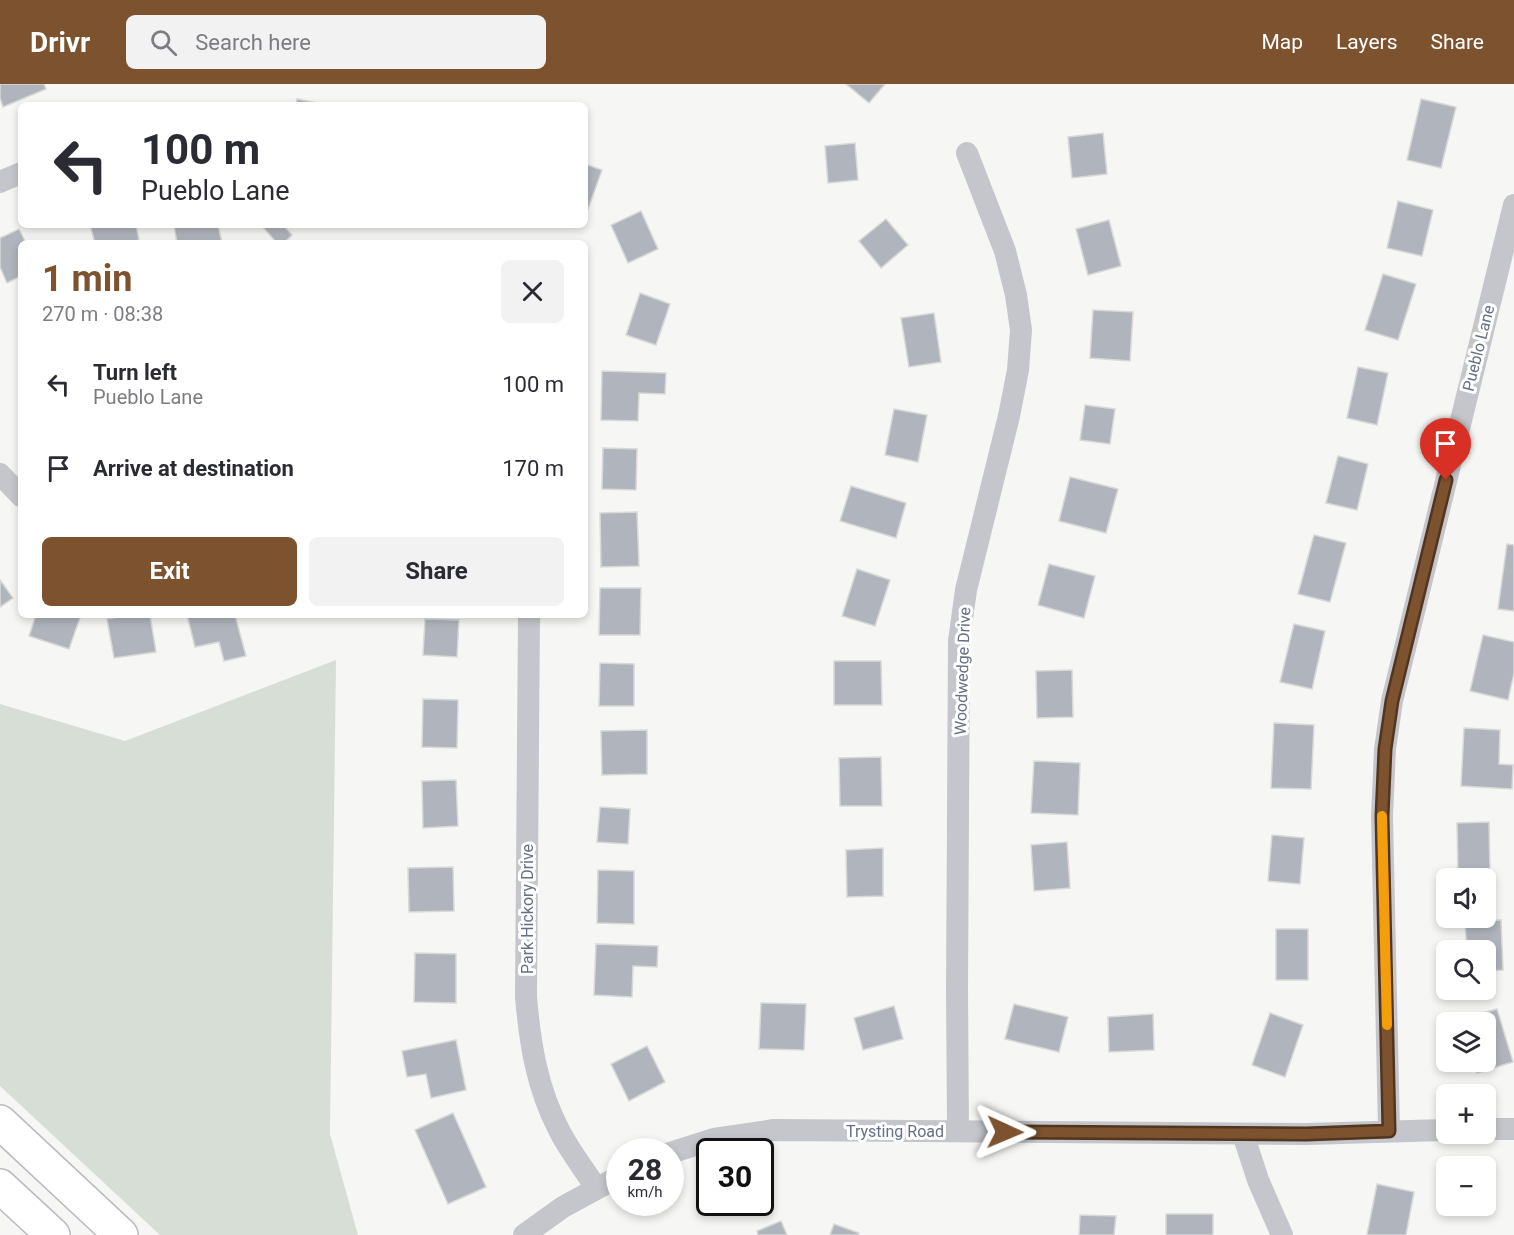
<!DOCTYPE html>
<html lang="en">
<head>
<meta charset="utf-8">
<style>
	body { margin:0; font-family:Roboto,sans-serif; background:#f2f2f3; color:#2b2b33; height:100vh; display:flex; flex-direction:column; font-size:22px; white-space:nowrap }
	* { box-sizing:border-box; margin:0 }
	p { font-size:20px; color:#7c7c81 }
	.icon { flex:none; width:33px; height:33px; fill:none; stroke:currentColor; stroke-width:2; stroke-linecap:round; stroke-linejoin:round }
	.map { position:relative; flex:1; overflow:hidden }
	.side { position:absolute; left:18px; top:156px; width:570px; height:378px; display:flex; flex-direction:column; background:#fff; border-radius:9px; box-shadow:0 3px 9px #0003 }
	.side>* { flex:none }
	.guide { position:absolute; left:18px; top:18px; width:570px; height:126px; border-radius:9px; box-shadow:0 3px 9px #0003; background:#fff; color:#2b2b33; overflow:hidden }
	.fabs { position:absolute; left:1436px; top:784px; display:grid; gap:12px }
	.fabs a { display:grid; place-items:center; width:60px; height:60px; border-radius:9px; background:#fff; box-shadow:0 3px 9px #0003; font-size:30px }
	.speed { position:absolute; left:606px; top:1054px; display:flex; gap:12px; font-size:30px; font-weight:700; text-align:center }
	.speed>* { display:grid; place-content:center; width:78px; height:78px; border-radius:50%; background:#fff; box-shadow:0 3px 9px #0003; line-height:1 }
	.speed small { font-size:15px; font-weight:400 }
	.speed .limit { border:3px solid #111; border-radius:9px; background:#fff; color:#111 }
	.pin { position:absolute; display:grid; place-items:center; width:51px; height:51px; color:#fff; margin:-62px -26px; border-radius:50% 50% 50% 0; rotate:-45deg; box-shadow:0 0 6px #0007 }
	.pin .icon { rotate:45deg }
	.me { position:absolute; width:66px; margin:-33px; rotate:91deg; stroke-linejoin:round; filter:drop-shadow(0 0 4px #0008) }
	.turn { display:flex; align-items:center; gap:21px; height:126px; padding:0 24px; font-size:27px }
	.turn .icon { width:78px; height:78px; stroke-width:2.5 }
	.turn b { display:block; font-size:42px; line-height:51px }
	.round { display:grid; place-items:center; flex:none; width:63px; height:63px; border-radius:9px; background:#f2f2f3 }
	.head { display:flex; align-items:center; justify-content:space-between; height:102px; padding:0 24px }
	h1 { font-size:36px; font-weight:700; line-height:45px; color:#7d522e }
	.primary-button { display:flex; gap:12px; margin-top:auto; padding:12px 24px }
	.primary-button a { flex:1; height:69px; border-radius:9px; background:#7d522e; color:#fff; font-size:24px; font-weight:700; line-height:69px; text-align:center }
	.primary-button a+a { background:#f2f2f3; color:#2b2b33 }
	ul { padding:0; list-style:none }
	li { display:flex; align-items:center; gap:18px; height:84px; padding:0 24px }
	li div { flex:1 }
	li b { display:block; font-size:22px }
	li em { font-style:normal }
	header { display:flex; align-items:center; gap:36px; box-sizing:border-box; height:84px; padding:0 30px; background:#7d522e; color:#fff }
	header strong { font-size:28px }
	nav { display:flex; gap:33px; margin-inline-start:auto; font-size:21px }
	.search { width:420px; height:54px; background:#f2f2f3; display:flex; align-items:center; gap:15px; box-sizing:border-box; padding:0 21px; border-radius:9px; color:#7c7c81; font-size:22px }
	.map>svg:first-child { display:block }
	.green { fill:#d6ded5 }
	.building { fill:#b0b4bc; stroke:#d8d8d6; stroke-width:1.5 }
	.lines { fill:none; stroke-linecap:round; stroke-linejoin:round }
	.primary-casing { stroke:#b9bbc0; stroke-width:36 }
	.minor { stroke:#c4c6cb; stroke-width:22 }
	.primary { stroke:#fff; stroke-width:33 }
	.route-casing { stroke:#51351e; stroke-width:15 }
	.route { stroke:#7d522e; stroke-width:10 }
	.slow { stroke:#f59e0b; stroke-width:10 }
	.labels { text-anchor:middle; stroke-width:6; stroke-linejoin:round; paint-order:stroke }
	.street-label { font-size:16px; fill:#666f85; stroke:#fff }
</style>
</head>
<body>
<header>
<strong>Drivr</strong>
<div class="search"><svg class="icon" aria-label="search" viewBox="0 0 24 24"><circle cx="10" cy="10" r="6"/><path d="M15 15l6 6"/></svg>Search here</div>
<nav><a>Map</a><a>Layers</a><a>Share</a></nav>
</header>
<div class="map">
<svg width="1514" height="1151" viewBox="0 0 1514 1151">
	<rect width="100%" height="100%" fill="#f6f7f4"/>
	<path class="green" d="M336 576 330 1050 358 1151H160L0 1002V620L125 657Z"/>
	<g class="building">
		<path d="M0 0H44L46 5 3 23 0 14Z"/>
		<path d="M846 0H885L869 19Z"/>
		<path d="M297 15 328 21H296Z"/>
		<path d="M1421 15 1456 23 1441 84 1407 76Z"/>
		<path d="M1103 49 1107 90 1072 94 1068 53Z"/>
		<path d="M855 59 858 96 828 99 825 62Z"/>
		<path d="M585 80 602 86 588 125 585 124Z"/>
		<path d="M1398 117 1433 126 1422 172 1387 164Z"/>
		<path d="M641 127 658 165 628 179 611 141Z"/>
		<path d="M886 135 908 161 881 184 859 157Z"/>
		<path d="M1109 136 1121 182 1088 191 1076 145Z"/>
		<path d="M90 141H136L139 156 126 159H95Z"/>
		<path d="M174 141H218L222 159H177Z"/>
		<path d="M261 141H283L292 151 284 159H277Z"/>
		<path d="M19 145 26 159H21V192L7 199 0 183V154Z"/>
		<path d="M1383 190 1416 200 1398 256 1365 246Z"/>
		<path d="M640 209 670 220 656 261 626 251Z"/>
		<path d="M1093 226 1133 228 1130 277 1090 274Z"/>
		<path d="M934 229 941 278 909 283 901 234Z"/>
		<path d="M1358 283 1388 289 1377 341 1347 334Z"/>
		<path d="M602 287 666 289 665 310 639 309 638 337 601 336Z"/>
		<path d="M1085 321 1115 325 1110 360 1080 356Z"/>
		<path d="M894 325 927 331 918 378 885 371Z"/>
		<path d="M603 364 637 365 636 406 602 405Z"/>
		<path d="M1338 372 1368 380 1357 426 1326 419Z"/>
		<path d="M1070 393 1118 405 1106 449 1059 437Z"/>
		<path d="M851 402 906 419 896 454 840 437Z"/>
		<path d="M637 428 639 482 601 483 600 429Z"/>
		<path d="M1314 451 1346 459 1330 518 1298 510Z"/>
		<path d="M1507 460 1514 461V527L1498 525Z"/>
		<path d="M1049 480 1095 492 1084 534 1038 521Z"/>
		<path d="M857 485 890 496 875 542 842 532Z"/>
		<path d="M0 496 13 514 0 523Z"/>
		<path d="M600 504H641L640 551H599Z"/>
		<path d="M36 531H81L69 565 29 552Z"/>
		<path d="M130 531H150L156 568 114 574 107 535Z"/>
		<path d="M187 531H235L246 572 224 577 219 558 195 563Z"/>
		<path d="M425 535 459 536 457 573 423 571Z"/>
		<path d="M1294 540 1325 547 1312 605 1280 598Z"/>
		<path d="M1483 551 1514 558V589L1508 616 1470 607Z"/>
		<path d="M834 577H881L882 621H834Z"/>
		<path d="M600 579 634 580V622H599Z"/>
		<path d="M1072 586 1073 633 1037 634 1036 587Z"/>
		<path d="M423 615 458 616 457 664 422 663Z"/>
		<path d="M1274 639 1314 641 1311 705 1271 704Z"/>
		<path d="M1464 644 1500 646 1499 680 1513 681 1512 705 1461 702Z"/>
		<path d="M647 646V690L602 691 601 647Z"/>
		<path d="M881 673 882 722H840L839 674Z"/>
		<path d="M1034 677 1080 679 1078 731 1031 729Z"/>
		<path d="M456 696 458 742 423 744 422 697Z"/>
		<path d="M600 723 630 725 628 760 597 758Z"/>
		<path d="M1489 738 1490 789 1458 790 1457 739Z"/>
		<path d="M1272 751 1304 754 1300 800 1268 797Z"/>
		<path d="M1067 758 1070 804 1034 807 1031 761Z"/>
		<path d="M883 764V812L847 813 846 766Z"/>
		<path d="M453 783 454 827 409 828 408 784Z"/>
		<path d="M598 786 634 787V840L597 839Z"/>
		<path d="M1501 836 1503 886 1485 887V867H1467L1465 838Z"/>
		<rect x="1276" y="845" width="32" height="51"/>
		<path d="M596 860 658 862 657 883 633 882 632 913 594 911Z"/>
		<path d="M415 869 456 870V919L414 918Z"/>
		<path d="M761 919 806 920 804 966 759 965Z"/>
		<path d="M1014 920 1068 933 1059 968 1005 955Z"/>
		<path d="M894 922 903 955 863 966 854 934Z"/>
		<path d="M1497 925 1513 978 1477 989 1474 978H1485V939H1463L1461 935Z"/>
		<path d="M1270 929 1303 941 1285 993 1252 981Z"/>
		<path d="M1153 930 1154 966 1109 968 1108 933Z"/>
		<path d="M456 956 466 1006 431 1014 426 990 407 993 402 967Z"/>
		<path d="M647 962 665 998 629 1017 611 980Z"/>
		<path d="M453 1029 486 1103 448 1120 415 1046Z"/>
		<path d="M1377 1100 1414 1108 1406 1151H1367Z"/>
		<rect x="1166" y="1130" width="47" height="21"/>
		<path d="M1080 1131 1116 1132 1114 1151H1079Z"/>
		<path d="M781 1137 787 1151H758L757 1147Z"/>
		<path d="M834 1140 859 1149 858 1151H830Z"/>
	</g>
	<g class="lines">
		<g class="primary-casing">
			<g id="primary">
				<path d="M0 1038 121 1151"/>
				<path d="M0 1102 53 1151"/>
			</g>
		</g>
		<g class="minor">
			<path d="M0 98 21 89"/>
			<path d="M0 390 21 412"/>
			<path d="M529 531 526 913C530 960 537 1004 559 1046 569 1066 584 1085 596 1104"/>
			<path d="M1485 1045H1514"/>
			<path d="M958 1047 957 905 959 557 966 506 1009 332 1018 286 1021 246 1016 211 1005 167 967 69"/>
			<path d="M1389 1047 1382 732 1385 665 1392 617 1514 121"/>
			<path d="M1243 1050 1258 1096 1282 1151"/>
			<path d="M670 1069 714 1055 774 1046 1306 1050 1446 1046"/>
			<path d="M524 1151 563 1123 620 1092"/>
		</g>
		<use href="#primary" class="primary"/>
	</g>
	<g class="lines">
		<g class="route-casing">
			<path id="route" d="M1005 1048 1306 1050 1389 1047 1382 732 1385 665 1392 617 1446 396"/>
		</g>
		<use href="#route" class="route"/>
		<path class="slow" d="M1382 732 1387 941"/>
	</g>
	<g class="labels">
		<g class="street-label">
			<text transform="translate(1478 264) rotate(-76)" y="6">Pueblo Lane</text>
			<text transform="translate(962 587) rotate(-88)" y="6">Woodwedge Drive</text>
			<text transform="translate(527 825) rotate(-90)" y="6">Park Hickory Drive</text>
			<text x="895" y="1053">Trysting Road</text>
		</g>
	</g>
</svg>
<div class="fabs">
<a><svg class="icon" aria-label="sound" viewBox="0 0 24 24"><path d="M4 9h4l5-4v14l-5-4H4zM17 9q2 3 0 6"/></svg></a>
<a><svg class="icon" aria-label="search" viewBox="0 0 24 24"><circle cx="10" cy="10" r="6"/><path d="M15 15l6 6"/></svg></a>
<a><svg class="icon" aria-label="layers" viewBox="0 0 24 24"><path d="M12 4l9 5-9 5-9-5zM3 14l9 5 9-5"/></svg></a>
<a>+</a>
<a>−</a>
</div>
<div class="speed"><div>28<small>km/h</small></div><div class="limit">30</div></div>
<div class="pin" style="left:1446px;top:396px;background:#d93025"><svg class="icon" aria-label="arrive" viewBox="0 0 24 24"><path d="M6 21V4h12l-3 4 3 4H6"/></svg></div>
<svg class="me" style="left:1005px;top:1048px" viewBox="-20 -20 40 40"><path d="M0-17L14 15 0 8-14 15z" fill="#7d522e" stroke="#fff" stroke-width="4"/></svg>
<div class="guide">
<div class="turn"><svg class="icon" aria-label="left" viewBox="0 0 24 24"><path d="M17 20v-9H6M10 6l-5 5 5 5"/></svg><div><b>100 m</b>Pueblo Lane</div></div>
</div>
<section class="side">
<div class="head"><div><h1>1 min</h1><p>270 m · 08:38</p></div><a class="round"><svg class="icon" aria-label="close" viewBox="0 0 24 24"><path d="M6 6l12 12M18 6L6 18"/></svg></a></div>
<ul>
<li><svg class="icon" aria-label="left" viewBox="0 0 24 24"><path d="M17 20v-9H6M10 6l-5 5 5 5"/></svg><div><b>Turn left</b><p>Pueblo Lane</p></div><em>100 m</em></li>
<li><svg class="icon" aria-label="arrive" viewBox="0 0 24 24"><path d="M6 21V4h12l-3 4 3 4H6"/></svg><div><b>Arrive at destination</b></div><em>170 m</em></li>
</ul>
<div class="primary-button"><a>Exit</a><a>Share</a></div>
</section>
</div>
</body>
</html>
